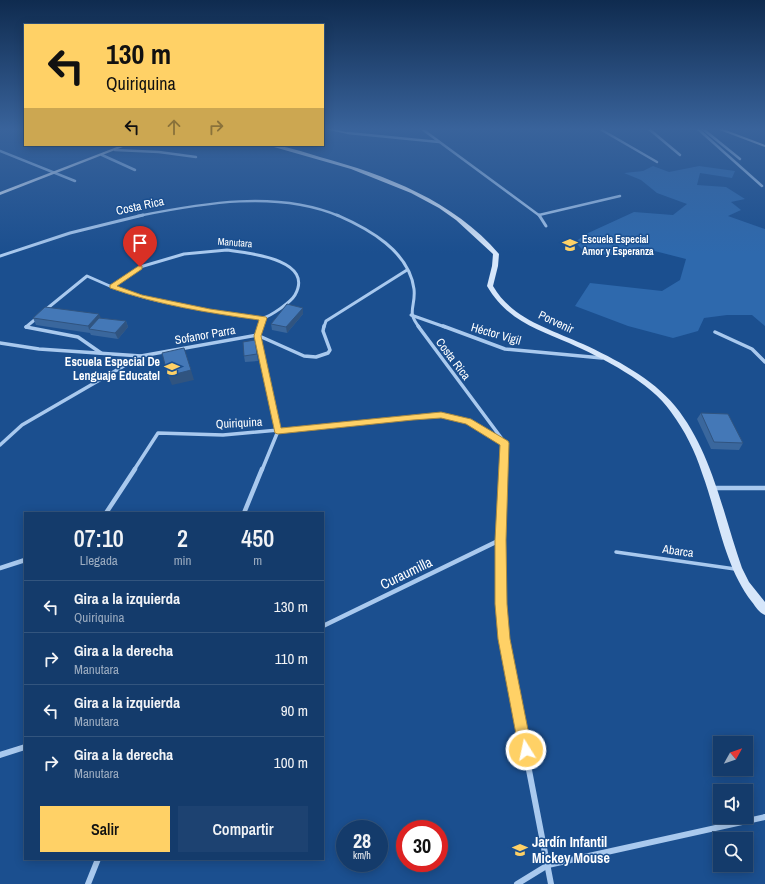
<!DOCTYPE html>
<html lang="es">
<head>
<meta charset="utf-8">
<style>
	body { margin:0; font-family:"Archivo Narrow",sans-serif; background:#1d4271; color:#f1f3f6; height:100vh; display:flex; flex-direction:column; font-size:15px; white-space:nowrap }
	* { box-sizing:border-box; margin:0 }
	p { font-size:13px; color:#9dadc1 }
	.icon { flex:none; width:22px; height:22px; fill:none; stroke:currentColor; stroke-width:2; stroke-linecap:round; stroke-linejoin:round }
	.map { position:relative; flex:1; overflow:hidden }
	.sheet { position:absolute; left:24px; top:512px; width:300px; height:348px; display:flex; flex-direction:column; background:#143b6b; border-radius:0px; box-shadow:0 2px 10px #0003,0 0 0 1px #33557e }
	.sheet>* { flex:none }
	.hud { position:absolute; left:24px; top:24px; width:300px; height:122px; border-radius:0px; box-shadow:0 2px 10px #0003,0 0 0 1px #33557e; background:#ffd166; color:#111; overflow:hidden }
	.needle { width:26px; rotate:50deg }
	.buttons { position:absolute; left:713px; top:736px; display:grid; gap:8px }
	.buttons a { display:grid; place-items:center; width:40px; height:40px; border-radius:0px; background:#143b6b; box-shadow:0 2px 10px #0003,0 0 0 1px #33557e; font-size:20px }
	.speed { position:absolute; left:336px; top:820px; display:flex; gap:8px; font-size:20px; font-weight:700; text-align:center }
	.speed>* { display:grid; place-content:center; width:52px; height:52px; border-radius:50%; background:#143b6b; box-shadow:0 2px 10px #0003,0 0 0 1px #33557e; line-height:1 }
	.speed small { font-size:10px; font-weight:400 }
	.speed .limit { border:6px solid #d22; background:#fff; color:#111 }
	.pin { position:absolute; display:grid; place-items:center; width:34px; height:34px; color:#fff; margin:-41px -17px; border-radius:50% 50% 50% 0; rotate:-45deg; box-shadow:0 0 4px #0007 }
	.pin .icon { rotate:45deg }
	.me { position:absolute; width:44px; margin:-22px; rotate:350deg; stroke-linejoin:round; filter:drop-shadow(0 0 3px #0008) }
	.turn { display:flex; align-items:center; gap:14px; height:84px; padding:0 16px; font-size:18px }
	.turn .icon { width:52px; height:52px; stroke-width:2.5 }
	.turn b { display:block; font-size:28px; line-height:34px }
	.lanes { display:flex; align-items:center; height:38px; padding:0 16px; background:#0003; justify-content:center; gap:20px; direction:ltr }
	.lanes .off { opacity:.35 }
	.eta { display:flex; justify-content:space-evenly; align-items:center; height:68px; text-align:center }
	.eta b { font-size:24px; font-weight:600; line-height:28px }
	.cta { display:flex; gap:8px; margin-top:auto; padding:8px 16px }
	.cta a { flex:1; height:46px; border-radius:0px; background:#ffd166; color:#111; font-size:16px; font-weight:600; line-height:46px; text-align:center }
	.cta a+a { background:#1d4271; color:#f1f3f6 }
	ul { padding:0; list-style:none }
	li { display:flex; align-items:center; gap:12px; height:52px; padding:0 16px; border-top:1px solid #33557e }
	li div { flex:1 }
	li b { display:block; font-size:15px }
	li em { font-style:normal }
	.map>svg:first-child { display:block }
	.green { fill:#2e69ad }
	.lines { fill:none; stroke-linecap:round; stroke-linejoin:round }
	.lane { stroke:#a9c9ee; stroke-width:3.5 }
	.street-far4 { stroke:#a9c9ee; stroke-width:2.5 }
	.street-far3 { stroke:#a9c9ee; stroke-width:3 }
	.street-far2 { stroke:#a9c9ee; stroke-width:3.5 }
	.street-far1 { stroke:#a9c9ee; stroke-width:4.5 }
	.street { stroke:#a9c9ee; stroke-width:6 }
	.secondary { fill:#d6e6fa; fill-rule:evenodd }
	.wall { fill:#3a679d }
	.shaded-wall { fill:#305480 }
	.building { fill:#4478b7; stroke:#305480 }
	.route { fill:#ffd166; stroke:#a68842 }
	.labels { text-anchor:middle; stroke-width:3; stroke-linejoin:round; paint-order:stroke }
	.far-poi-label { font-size:10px; font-weight:bold; fill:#fff; stroke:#1b4f8f; text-anchor:start }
	.far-street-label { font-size:10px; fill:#fff; stroke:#1b4f8f }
	.street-label { font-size:12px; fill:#fff; stroke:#1b4f8f }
	.poi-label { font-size:12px; font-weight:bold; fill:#fff; stroke:#1b4f8f; text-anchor:end }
	.near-street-label { font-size:14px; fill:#fff; stroke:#1b4f8f }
	.near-poi-label { font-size:14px; font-weight:bold; fill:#fff; stroke:#1b4f8f; text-anchor:start }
</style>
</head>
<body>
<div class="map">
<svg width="765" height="884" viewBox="0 0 765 884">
	<rect width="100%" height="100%" fill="#1b4f8f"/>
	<path class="green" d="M653 166 669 172 699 166 735 171 732 178 700 173 697 185 726 187 745 199 731 202 741 210 728 216 765 229V326L752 315H727L704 318 698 331 673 338 628 326 575 306 590 283 662 291 680 280 686 259 639 247 613 255 587 254 575 242 586 234 634 212 673 215 687 204 657 193 641 180 624 173 643 171Z"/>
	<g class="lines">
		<path class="lane" d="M616 552 735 569"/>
		<g class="street-far4">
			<path d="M422 129 540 216"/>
			<path d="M600 129 657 162"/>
			<path d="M649 129 680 155"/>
			<path d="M698 129 762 186"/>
			<path d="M703 129 740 159"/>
			<path d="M348 133 439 142"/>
			<path d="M115 150 159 152 196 157"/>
			<path d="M0 151 75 181"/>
			<path d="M102 155 135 170"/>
			<path d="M539 215 620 196"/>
			<path d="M138 216C203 203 277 190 339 216"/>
		</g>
		<g class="street-far3">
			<path d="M337 215C369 229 409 251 414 289 416 307 406 311 419 327"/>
			<path d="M539 215 546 226"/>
			<path d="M227 250C248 253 315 259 295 295 291 302 271 316 263 318 257 319 246 316 239 315 196 309 153 302 112 287L140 267 184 254Z"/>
			<path d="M0 256 70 233 143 215"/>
			<path d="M44 311 87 276 112 287"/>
			<path d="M411 315 445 327"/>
			<path d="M26 327 38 317"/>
			<path d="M26 327H28"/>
			<path d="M260 327 263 318"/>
			<path d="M324 327 326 321 407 270"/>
		</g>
		<g class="street-far2">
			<path d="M260 326 257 335 278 431 262 470"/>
			<path d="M418 326 505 443 504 470"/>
			<path d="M443 326 505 349 602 358"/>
			<path d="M26 327 78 337 101 353"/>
			<path d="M715 332 752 349 765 362"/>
			<path d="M0 343 39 349 141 356"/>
			<path d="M0 445 22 425 141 356 257 335 304 356 316 357 328 353 330 350 323 331 324 326"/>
			<path d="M134 470 158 433 223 435 441 415 468 421 503 442"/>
		</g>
		<g class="street-far1">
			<path d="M504 469C501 529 495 592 506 652"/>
			<path d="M712 488H765"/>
			<path d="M106 513 135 469"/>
			<path d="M244 513 262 469"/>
			<path d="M0 568 25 560"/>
			<path d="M323 626 500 540"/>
		</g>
		<g class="street">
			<path d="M506 651 551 884"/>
			<path d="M0 755 25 747"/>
			<path d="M88 884 98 859"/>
			<path d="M517 884 548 865 765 817"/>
		</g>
		<g class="secondary">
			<path d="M324 129H333L350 133 348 134Z"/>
			<path d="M717 129H723L765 145V147Z"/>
			<path d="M122 145H128L0 195V192Z"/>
			<path d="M267 145C285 145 303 152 320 157 386 175 454 201 499 254L498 266 493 286C512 319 550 329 583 344 615 359 652 378 675 406 712 451 723 514 742 568L749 582 765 602V615C759 613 756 607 752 602 724 566 718 516 702 473 695 451 685 431 671 412 651 382 602 358 569 343 536 329 506 319 487 286L492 266 493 254 456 220 439 208 411 193 351 169Z"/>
		</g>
	</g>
	<g class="wall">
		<path d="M303 314 287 333 272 330 271 324Z"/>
		<path d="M33 318H101L126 321 128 327 118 339 91 335 90 333 36 325Z"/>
		<path d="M256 347 258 361 245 362 244 356Z"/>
		<path d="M701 413 743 443 739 450 711 449 697 419Z"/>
	</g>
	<g class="shaded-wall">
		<path d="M303 308V314L287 333 286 327Z"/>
		<path d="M99 314 102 320 89 329 88 326Z"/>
		<path d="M126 321 128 327 118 339 115 333Z"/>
		<path d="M191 370 194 380 172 385 168 376Z"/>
	</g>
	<g class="building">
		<path d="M287 304 303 308 286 327 271 324Z"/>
		<path d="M45 307 99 314 88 326 33 318Z"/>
		<path d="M99 318 126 321 115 333 89 329Z"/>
		<path d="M255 340 257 354 244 356 243 342Z"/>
		<path d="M184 348 191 370 168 376 162 353Z"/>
		<path d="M701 413 728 414 743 443 714 442Z"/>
	</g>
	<linearGradient id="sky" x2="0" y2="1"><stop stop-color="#0f2b4f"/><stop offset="0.51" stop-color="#39639b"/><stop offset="1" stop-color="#39639b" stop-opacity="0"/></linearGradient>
	<rect width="765" height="253" fill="url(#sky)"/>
	<path class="route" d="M140 265 142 266V269L117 286 142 295 210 309 266 317 267 318 261 336 281 428 441 412 471 419 508 441 509 443 506 540 507 604 510 639 532 750 530 755 526 757 521 755 519 750 498 639 495 604V540L500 445 466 424 441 418 413 420 278 434 275 433 254 336 259 320C209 313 158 305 110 288V285Z"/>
	<defs>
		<g id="school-bare" transform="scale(1.2)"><path d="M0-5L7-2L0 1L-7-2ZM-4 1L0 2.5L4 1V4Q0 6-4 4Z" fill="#ffd166" stroke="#1b4f8f" stroke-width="2.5" paint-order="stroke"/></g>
	</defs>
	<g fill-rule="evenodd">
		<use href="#school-bare" x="570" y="245"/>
		<use href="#school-bare" x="172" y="369"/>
		<use href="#school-bare" x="520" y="850"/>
	</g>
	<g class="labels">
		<g class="far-poi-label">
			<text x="582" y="243">Escuela Especial<tspan x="582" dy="12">Amor y Esperanza</tspan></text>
		</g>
		<g class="far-street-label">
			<text transform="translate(235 242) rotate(4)" y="4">Manutara</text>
		</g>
		<g class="street-label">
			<text transform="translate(140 206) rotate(-12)" y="4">Costa Rica</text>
			<text transform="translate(556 322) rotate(25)" y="4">Porvenir</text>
			<text transform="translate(496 334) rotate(16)" y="4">Héctor Vigil</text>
			<text transform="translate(205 335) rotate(-10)" y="4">Sofanor Parra</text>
			<text transform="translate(453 359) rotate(53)" y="4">Costa Rica</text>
			<text transform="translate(239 423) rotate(-3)" y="4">Quiriquina</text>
			<text transform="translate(678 551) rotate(8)" y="4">Abarca</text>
		</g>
		<g class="poi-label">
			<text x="160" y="366">Escuela Especial De<tspan x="160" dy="14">Lenguaje Educatel</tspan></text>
		</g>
		<g class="near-street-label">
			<text transform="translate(406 573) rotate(-26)" y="5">Curaumilla</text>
		</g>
		<g class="near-poi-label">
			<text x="532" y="847">Jardín Infantil<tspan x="532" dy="16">Mickey Mouse</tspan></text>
		</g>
	</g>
</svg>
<div class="buttons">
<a><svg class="needle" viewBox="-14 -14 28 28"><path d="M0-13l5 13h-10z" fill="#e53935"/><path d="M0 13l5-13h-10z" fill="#9dadc1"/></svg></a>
<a><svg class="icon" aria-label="sound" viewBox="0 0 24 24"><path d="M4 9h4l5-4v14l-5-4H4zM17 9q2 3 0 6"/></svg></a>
<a><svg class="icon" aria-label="search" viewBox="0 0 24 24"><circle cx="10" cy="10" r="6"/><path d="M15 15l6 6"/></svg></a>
</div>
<div class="speed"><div>28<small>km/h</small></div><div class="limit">30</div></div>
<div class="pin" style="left:140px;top:267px;background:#d93025"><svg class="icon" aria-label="arrive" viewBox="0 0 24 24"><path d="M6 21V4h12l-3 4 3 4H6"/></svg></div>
<svg class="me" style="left:526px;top:750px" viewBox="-20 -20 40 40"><circle r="17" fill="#ffd166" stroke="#fff" stroke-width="3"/><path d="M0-11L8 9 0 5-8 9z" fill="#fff"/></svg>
<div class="hud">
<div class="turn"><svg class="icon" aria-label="left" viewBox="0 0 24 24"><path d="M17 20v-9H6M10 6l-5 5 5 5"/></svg><div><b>130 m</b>Quiriquina</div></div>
<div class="lanes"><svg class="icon" aria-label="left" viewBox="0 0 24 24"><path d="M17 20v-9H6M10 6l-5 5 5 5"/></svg><svg class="icon off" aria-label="ahead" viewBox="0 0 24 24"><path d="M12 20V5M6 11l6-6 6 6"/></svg><svg class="icon off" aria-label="right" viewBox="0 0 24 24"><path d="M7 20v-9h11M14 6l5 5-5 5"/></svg></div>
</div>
<section class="sheet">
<div class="eta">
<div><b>07:10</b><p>Llegada</p></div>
<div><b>2</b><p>min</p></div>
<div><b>450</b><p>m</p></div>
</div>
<ul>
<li><svg class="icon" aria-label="left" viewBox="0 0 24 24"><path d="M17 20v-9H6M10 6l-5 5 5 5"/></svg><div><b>Gira a la izquierda</b><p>Quiriquina</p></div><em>130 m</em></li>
<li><svg class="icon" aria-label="right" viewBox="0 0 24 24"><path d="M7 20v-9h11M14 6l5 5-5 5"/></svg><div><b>Gira a la derecha</b><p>Manutara</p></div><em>110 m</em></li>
<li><svg class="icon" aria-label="left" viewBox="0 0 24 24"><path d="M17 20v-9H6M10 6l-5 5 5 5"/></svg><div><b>Gira a la izquierda</b><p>Manutara</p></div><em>90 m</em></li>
<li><svg class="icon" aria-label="right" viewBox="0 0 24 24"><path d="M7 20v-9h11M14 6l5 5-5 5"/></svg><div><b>Gira a la derecha</b><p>Manutara</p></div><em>100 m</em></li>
</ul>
<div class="cta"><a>Salir</a><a>Compartir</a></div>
</section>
</div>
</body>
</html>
